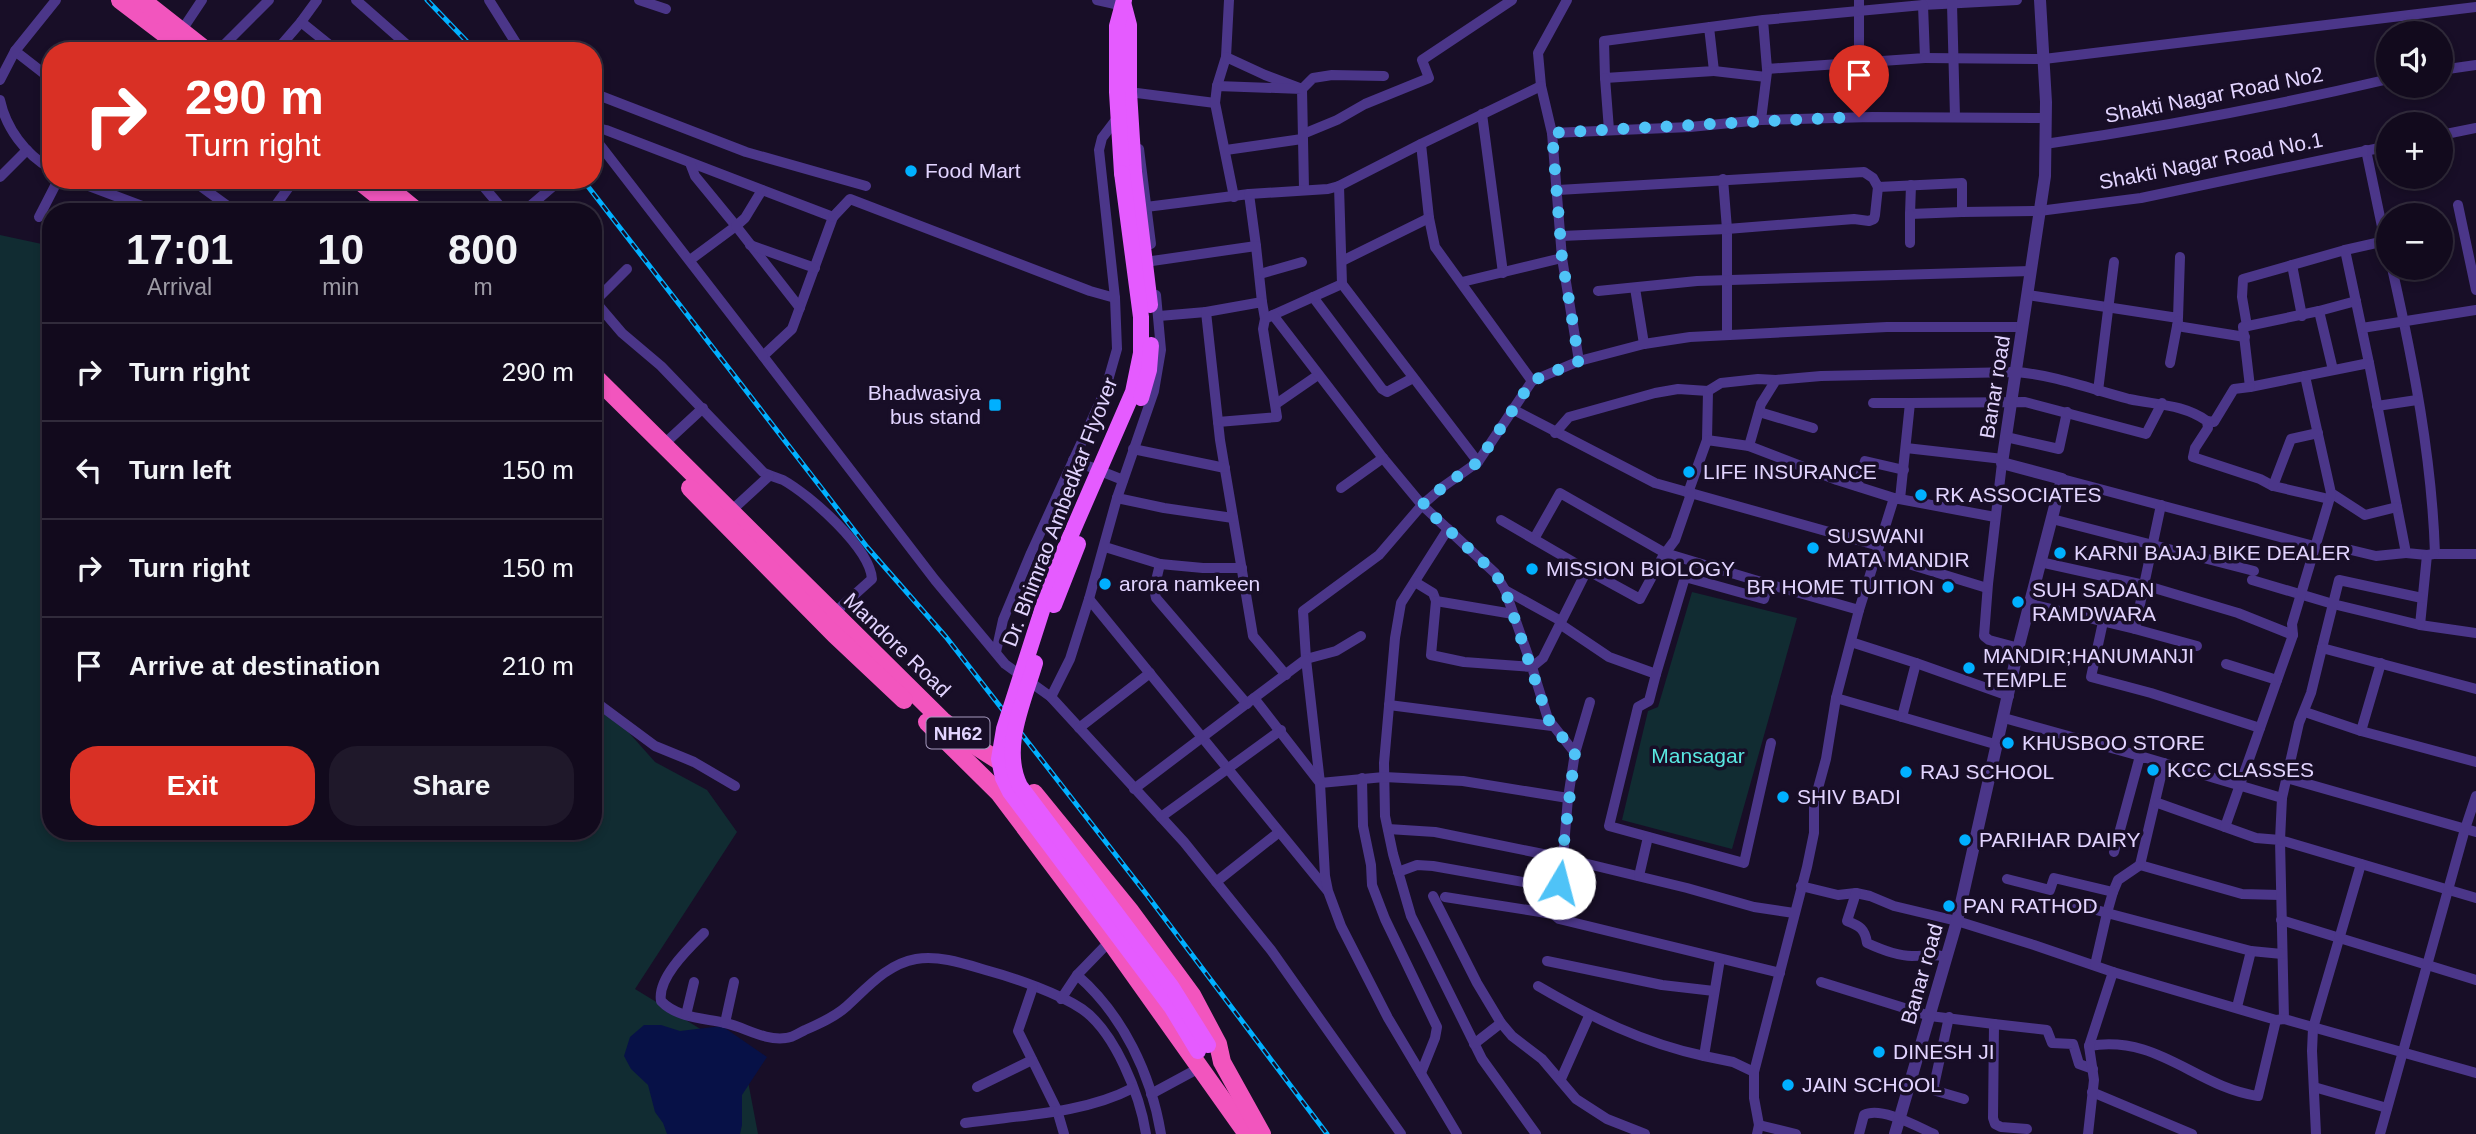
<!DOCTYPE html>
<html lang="en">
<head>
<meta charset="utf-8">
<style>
	body { margin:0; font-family:Arial,sans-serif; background:#1f182a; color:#f1f3f6; height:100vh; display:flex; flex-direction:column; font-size:26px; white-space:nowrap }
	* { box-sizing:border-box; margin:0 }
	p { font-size:23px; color:#9c9aa4 }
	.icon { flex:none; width:38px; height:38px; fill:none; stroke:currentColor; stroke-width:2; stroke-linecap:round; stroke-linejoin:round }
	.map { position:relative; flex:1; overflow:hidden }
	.drawer { position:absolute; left:42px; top:203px; width:560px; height:637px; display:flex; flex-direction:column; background:#120a1d; border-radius:28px; box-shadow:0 4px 10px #0003,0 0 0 2px #312b3b }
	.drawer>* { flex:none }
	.hud { position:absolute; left:42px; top:42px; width:560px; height:147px; border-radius:28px; box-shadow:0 4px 10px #0003,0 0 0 2px #312b3b; background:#d93025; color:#fff; overflow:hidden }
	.fabs { position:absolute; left:2376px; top:21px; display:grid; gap:14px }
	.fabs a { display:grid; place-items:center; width:77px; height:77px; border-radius:50%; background:#120a1d; box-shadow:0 4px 10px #0003,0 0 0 2px #312b3b; font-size:35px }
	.pin { position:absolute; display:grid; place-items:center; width:60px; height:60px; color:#fff; margin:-72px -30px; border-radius:50% 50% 50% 0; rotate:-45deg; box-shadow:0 0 7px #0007 }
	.pin .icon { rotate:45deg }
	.me { position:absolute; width:77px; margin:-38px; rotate:8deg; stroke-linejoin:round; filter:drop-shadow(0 0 5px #0008) }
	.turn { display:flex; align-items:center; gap:24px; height:147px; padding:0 28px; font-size:32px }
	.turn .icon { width:91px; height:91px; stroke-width:2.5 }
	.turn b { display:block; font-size:49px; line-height:60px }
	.eta { display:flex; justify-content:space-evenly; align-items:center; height:119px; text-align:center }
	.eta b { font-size:42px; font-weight:600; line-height:49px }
	.action { display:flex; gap:14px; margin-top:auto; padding:14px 28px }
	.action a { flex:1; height:80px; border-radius:28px; background:#d93025; color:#fff; font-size:28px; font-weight:600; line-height:80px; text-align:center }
	.action a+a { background:#1f182a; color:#f1f3f6 }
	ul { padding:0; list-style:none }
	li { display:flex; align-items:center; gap:21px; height:98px; padding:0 28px; border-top:2px solid #312b3b }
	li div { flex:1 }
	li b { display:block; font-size:26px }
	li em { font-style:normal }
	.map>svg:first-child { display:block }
	.green { fill:#112c32 }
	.water { fill:#071147 }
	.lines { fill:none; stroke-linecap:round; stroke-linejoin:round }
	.minor { stroke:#4b3689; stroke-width:10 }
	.tertiary { stroke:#4b3689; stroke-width:12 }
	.primary { stroke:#e55bff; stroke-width:16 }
	.trunk { stroke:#f255be; stroke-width:18 }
	.rail-casing { stroke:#00b0ff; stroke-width:5 }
	.rail { stroke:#180e27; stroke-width:2.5; stroke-dasharray:8; stroke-linecap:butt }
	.primary-bridge { stroke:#e55bff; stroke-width:16 }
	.route { stroke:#4fc3f7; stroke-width:12; stroke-dasharray:0 21.6 }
	.poi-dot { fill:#00b0ff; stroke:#180e27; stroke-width:2.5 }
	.labels { text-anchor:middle; stroke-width:7; stroke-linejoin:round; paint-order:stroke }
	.shield { fill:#180e27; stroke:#a599be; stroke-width:2 }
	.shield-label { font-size:19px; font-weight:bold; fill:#e2d4ff }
	.street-label { font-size:21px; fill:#e2d4ff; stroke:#180e27 }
	.poi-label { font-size:21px; fill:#e2d4ff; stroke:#180e27; text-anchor:start }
	.park-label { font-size:21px; fill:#59e7e1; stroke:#180e27 }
</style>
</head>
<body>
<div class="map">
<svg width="2476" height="1134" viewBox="0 0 2476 1134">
	<rect width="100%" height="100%" fill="#180e27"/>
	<g class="green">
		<path d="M0 235 51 246V831H593V707L623 726 655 762 707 790 737 832 635 989 743 1055 758 1134H0Z"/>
		<path d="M1692 592 1797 618 1732 849 1622 820 1648 711 1658 707Z"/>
	</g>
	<path class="water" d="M644 1025H661L680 1031 722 1026 767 1057 742 1095V1125L740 1134H667L663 1123 655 1112 648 1085 631 1069 624 1056 630 1037Z"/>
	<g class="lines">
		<g class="minor">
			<path d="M356 0 414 51"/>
			<path d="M489 0 521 51"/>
			<path d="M639 0 666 9"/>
			<path d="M1097 0 1124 6"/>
			<path d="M1859 0V117"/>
			<path d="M1923 5 2017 0"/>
			<path d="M301 22 337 51"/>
			<path d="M1709 27 1714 71 1605 78 1604 41 1763 20 1923 5 1925 58 1767 69 1763 20"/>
			<path d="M182 30 202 0"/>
			<path d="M15 51 51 79"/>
			<path d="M218 51 269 0"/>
			<path d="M276 51 301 22 317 0"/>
			<path d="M1226 57 1229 0"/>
			<path d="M1925 58 2044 59 2476 7"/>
			<path d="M2441 70 2476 65"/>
			<path d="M1714 71 1766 77"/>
			<path d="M1605 78 1609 130"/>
			<path d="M0 80 15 51 56 0"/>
			<path d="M1217 86 1226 57 1265 75 1302 89 1313 78 1332 75 1384 76"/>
			<path d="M1541 86 1538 53 1567 0"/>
			<path d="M1129 92 1215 103"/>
			<path d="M593 93 746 152 866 186"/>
			<path d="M0 100C6 128 25 154 51 169"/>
			<path d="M1482 114 1503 273"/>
			<path d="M1955 117 1952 4 1958 0"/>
			<path d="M1761 120 1767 72"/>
			<path d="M593 127 606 130 833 217 792 329 763 356 935 580 1005 664 1051 697 1184 842 1271 950 1401 1134"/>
			<path d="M1552 133 1690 127 1761 120 1872 117 2045 118"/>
			<path d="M1303 134 1337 120 1365 104 1429 78 1422 60 1512 0"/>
			<path d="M2441 135 2476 128"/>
			<path d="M593 136 763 356"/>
			<path d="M1421 144 1541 86 1552 133 1562 258 1462 282"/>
			<path d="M2045 144C2161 127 2274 106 2389 79"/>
			<path d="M1139 149 1151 244"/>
			<path d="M1226 150 1302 139"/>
			<path d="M2366 150 2385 241"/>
			<path d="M690 163 695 176 736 226 690 260"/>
			<path d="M0 177 27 150"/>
			<path d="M1723 179 1727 229V335"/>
			<path d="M73 180 158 212"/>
			<path d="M192 180 236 212"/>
			<path d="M478 180 505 212"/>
			<path d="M1911 185 1910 214 1962 212"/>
			<path d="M1339 186 1421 144 1429 218 1435 247 1532 381 1478 462"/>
			<path d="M762 190 745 218 736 226 800 308"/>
			<path d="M1558 190 1864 172 1873 178 1878 187 1962 183V212L2039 211 2141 198 2389 146"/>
			<path d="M1234 197 1215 103 1217 86 1302 89 1304 189"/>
			<path d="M2458 205 2476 290"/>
			<path d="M1146 207 1249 194 1256 246"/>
			<path d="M271 212 294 180"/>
			<path d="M523 212 557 183"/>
			<path d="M39 217 58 180"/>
			<path d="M833 217 850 199 1090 291 1115 298"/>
			<path d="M593 230 595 228"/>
			<path d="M1561 236 1727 229 1854 219 1869 221 1874 219 1875 215 1878 187"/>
			<path d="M1910 243V214"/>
			<path d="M750 245 815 268"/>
			<path d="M2345 250 2385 241 2389 255"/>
			<path d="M1152 261 1256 246 1262 302"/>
			<path d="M1342 261 1429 218"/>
			<path d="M2292 265 2302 316"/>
			<path d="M2392 268C2413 361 2432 458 2435 554H2476"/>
			<path d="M1260 274 1302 262"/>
			<path d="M1635 288 1644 344"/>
			<path d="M1598 291 1697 281 2031 271"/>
			<path d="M2028 295 2178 318 2180 257"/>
			<path d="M1313 297 1382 389 1387 392 1413 378"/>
			<path d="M593 299 622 333 661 366 763 472C770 476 776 477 783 480 810 495 870 548 872 579L833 614"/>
			<path d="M595 301 627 269"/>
			<path d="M2319 311 2356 301"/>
			<path d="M1273 315 1342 284"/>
			<path d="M1159 316 1206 312"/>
			<path d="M1265 319 1262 302 1206 312 1220 440 1253 636 1286 675"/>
			<path d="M2177 326 2245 337"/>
			<path d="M2247 326 2242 297 2243 279 2345 250 2369 363"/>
			<path d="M2362 328 2476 310"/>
			<path d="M1579 361 1644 344 1690 337 1887 327H2023"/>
			<path d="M2170 363 2178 321"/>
			<path d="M2333 370 2319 311 2243 327 2250 387 2369 363 2406 553 2427 555"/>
			<path d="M2305 376 2331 493 2365 515 2397 507"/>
			<path d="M1532 381 1579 361 1562 258"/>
			<path d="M2098 391 2114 262"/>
			<path d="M1873 403H1910"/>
			<path d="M1276 404 1318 375"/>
			<path d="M2377 406 2417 400"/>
			<path d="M1512 409 1655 483 1879 546 1859 610 1768 584 1764 599 1685 577 1656 674 1609 657 1560 624"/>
			<path d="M1759 412 1813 428"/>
			<path d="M2207 421 2214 422 2234 389 2250 387"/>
			<path d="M1218 422 1277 417 1263 329 1265 319 1273 315 1383 458 1422 505 1444 486 1478 462 1342 284 1339 186 1328 189 1249 194"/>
			<path d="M1555 433 1569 417 1655 393 1678 389 1708 391 1721 383 1758 379 1776 380"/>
			<path d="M2006 437 2059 449 2067 412"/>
			<path d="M1707 440 1708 391"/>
			<path d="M663 445 703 408"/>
			<path d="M1749 446 1761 404 1776 380 1821 376 2016 372C2054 375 2091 389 2129 399 2156 405 2183 404 2207 421L2208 428 2195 448 2193 457 2260 479 2273 486 2329 499"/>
			<path d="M1906 448 2003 459"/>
			<path d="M1133 449 1225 468"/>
			<path d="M1073 460 1123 480"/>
			<path d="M2002 463 1988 584 1984 636 1989 640 2019 648"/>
			<path d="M2062 479 2314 546"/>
			<path d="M1857 486 1865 461 1904 470"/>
			<path d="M2273 486 2291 439 2318 433"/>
			<path d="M1341 488 1383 458"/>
			<path d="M1688 493 1707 440 1749 446 1837 480 1894 498"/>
			<path d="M1117 498 1164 508 1233 518"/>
			<path d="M1900 499 1910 403 2025 402 2146 434 2162 403"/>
			<path d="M731 511 769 476"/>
			<path d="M2052 519 2254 571"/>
			<path d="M1448 529 1401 603 1395 638 1384 763 1385 816 1393 854 1411 916 1423 940 1482 1059 1536 1134"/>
			<path d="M1534 539 1560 493 1665 553 1768 584"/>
			<path d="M1879 546 1894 498 1995 517"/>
			<path d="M1105 547 1160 564 1154 589 1156 598 1247 704"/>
			<path d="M2351 550 2376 556 2406 553"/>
			<path d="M1876 554 1987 588"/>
			<path d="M2434 554 2427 555 2420 625 2476 633"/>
			<path d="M2040 562 2144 585 2161 505"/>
			<path d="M1160 564 1203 568H1242"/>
			<path d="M1587 570 1640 599 1663 556 1675 540 1691 494"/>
			<path d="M2252 580 2333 604 2420 625"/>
			<path d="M1415 582 1433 593 1436 601 1513 614"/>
			<path d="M1505 590 1561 621"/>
			<path d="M1089 599 1327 890"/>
			<path d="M2030 604 2135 629 2144 585 2238 613 2293 635"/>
			<path d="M2103 622 2091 677 2151 693 2260 728"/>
			<path d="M2135 629 2197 646"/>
			<path d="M1361 636 1336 651 1306 659 1303 611 1379 555 1422 505 1495 573 1505 590 1532 667 1543 658 1587 570 1501 520"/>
			<path d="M2322 648 2339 580 2422 598"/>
			<path d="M996 652 1003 620 1031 553 1105 391 1117 349 1115 298 1099 150 1102 138 1118 117"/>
			<path d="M1916 663 2009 696"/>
			<path d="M2226 664 2277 680"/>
			<path d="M1656 674 1649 701 1638 707 1609 826 1744 863 1771 743"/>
			<path d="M1051 697 1070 659 1089 599 1117 498 1154 391 1161 350 1156 295"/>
			<path d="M1254 698 1306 659 1320 783 1384 777 1463 781 1568 798 1575 753 1548 719 1532 667 1464 662 1431 655 1436 601"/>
			<path d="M1836 698 1902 717 1916 663 1851 642"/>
			<path d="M593 700 655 746 694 762 735 786"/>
			<path d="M1389 705 1552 726"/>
			<path d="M2305 712 2361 731 2476 762"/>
			<path d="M1902 717 1998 745"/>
			<path d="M2004 718 2140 756"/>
			<path d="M1079 728 1150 673"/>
			<path d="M2361 731 2381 663"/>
			<path d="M1575 753 1590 702"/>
			<path d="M2164 763 2140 865 2242 894 2280 895"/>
			<path d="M1362 778 1363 826 1371 865 1372 885 1385 919 1437 1027 1435 1038 1421 1073"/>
			<path d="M2287 778 2476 832"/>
			<path d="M1134 789 1254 698 1320 783 1325 876 1328 891 1341 926 1388 1018 1457 1134"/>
			<path d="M1568 798 1563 858 1687 888 1754 907 1794 913"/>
			<path d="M2282 798 2299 723 2311 693 2322 648 2476 689"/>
			<path d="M2155 802 2256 838 2280 840 2284 1019"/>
			<path d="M1161 817 1281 730"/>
			<path d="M2225 827 2293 635 2292 624 2331 494"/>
			<path d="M1388 829 1435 832 1563 858 1553 914 1559 919 1780 973"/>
			<path d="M2114 852 2140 756 2282 798 2280 840 2476 898"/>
			<path d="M1398 872 1417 865 1433 866 1557 888"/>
			<path d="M1639 876 1648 837"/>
			<path d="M2007 879 2050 890 2054 878 2113 892 2118 880 2140 865"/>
			<path d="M1216 882 1278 833"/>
			<path d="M1801 886 1838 895 1856 893 1870 896 1894 906 1957 921 2034 945 2113 972"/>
			<path d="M1856 893 1847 921C1860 926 1865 929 1867 943 1880 949 1898 956 1912 956 1928 956 1930 953 1947 957"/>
			<path d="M1433 896 1477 983 1501 1023 1512 1036 1542 1059 1576 1099 1607 1119 1645 1134"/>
			<path d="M1445 897 1553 914"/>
			<path d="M2072 903 2107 913 2113 892"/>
			<path d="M2281 920 2476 980"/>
			<path d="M704 933C689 948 657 978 661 1001 677 1018 703 1018 725 1023 745 1027 764 1041 786 1038 792 1038 799 1033 805 1030 819 1024 835 1017 847 1006 867 988 887 964 916 959 940 955 965 964 989 971 1015 978 1060 994 1082 1009 1115 1032 1140 1095 1146 1134"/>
			<path d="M1720 959 1704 1056 1733 1062 1754 1072"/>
			<path d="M1547 961 1662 985 1714 991"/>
			<path d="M2095 965 2107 913 2251 951 2282 954"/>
			<path d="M1077 975 1110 941"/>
			<path d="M1821 982 1930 1016 1994 1024 1993 1118 1995 1124 2001 1127 2027 1129"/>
			<path d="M1538 986C1591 1017 1643 1043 1704 1056"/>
			<path d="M1033 987 1018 1031 1057 1110 1064 1134"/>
			<path d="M1061 999 1077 975C1123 1015 1151 1074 1161 1134"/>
			<path d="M2237 1007 2251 951"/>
			<path d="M686 1015 694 982"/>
			<path d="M1949 1017 1933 1090 1964 1099"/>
			<path d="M725 1023 734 982"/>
			<path d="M1994 1024 2047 1030 2052 1043 2073 1044 2079 1064 2093 1069"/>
			<path d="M1474 1044 1501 1023"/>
			<path d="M2089 1046C2158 1034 2196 1087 2258 1096L2276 1020"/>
			<path d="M1561 1079 1589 1016"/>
			<path d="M977 1087 1032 1060"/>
			<path d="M2314 1087 2387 1108"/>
			<path d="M2092 1092 2192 1134"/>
			<path d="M1151 1094 1201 1067"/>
			<path d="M965 1123C1020 1115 1083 1114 1133 1088"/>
			<path d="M1759 1125 1754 1098V1072L1807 867 1814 833V803L1826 759 1836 698 1859 610"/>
			<path d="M1757 1134 1759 1125 1796 1134"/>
			<path d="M1859 1134 1864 1115C1881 1106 1918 1127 1934 1134"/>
			<path d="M2088 1134 2094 1080 2089 1046 2113 972 2276 1020 2284 1019 2476 1073"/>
			<path d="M2316 1134 2312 1051 2313 1028 2361 864"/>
			<path d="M2380 1134 2465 829 2476 796"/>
		</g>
		<path class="tertiary" d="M1895 1134 1957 921 2020 641 2062 479 2002 463 2045 176 2046 102 2040 0"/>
		<g class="primary">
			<path d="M1124 6 1129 25V92L1134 172"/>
			<path d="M1122 173 1117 92V26L1124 0"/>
		</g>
		<g class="trunk">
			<path d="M120 0 187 51"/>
			<path d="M142 0 207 51"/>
			<path d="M358 180 398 212"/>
			<path d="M379 180 418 212"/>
			<path d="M593 375 942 720 974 745 1010 768"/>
			<path d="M690 488 835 635 904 700"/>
			<path d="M927 722 999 793 1110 941 1247 1134"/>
			<path d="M1034 793 1131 912 1192 995 1218 1044 1222 1062 1262 1134"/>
		</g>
		<g class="rail-casing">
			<g id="rail">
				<path d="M427 0 476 51"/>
				<path d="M583 180 867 547 946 637 1147 895 1327 1134"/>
			</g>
		</g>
		<use href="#rail" class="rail"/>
		<g class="primary-bridge">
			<path d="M1134 172 1150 305"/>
			<path d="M1122 173 1141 317V353L1133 392 1053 576 1004 729 999 759 1003 778 1010 792 1172 1008 1198 1051"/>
			<path d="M1141 398 1149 370 1151 345"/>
			<path d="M1054 605 1078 544"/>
			<path d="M1035 663C1024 701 1001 748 1020 786L1171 986 1208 1045"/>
		</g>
	</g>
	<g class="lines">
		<path class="route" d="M1559 883 1575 753 1548 719 1505 590 1495 573 1422 505 1444 486 1478 462 1532 381 1579 361 1562 258 1552 133C1654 127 1757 121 1859 117"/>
	</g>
	<g class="poi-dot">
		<circle cx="911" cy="171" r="7"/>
		<rect x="988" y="398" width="14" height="14" rx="3.5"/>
		<circle cx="1689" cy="472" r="7"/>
		<circle cx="1921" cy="495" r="7"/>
		<circle cx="1813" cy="548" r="7"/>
		<circle cx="2060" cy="553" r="7"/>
		<circle cx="1532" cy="569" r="7"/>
		<circle cx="1105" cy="584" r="7"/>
		<circle cx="1948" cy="587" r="7"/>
		<circle cx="2018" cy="602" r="7"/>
		<circle cx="1969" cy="668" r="7"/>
		<circle cx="2008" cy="743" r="7"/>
		<circle cx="2153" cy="770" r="7"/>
		<circle cx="1906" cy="772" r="7"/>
		<circle cx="1783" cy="797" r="7"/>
		<circle cx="1965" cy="840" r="7"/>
		<circle cx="1949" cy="906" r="7"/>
		<circle cx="1879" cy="1052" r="7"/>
		<circle cx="1788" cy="1085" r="7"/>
	</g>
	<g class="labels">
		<rect class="shield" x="926.5" y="717.5" width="63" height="31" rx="5"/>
		<g class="shield-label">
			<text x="958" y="740">NH62</text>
		</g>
		<g class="street-label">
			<text transform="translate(2214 95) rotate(-11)" y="7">Shakti Nagar Road No2</text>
			<text transform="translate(2211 161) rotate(-11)" y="7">Shakti Nagar Road No.1</text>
			<text transform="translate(1995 387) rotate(-81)" y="7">Banar road</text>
			<text transform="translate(1060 512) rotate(-69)" y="7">Dr. Bhimrao Ambedkar Flyover</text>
			<text transform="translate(897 645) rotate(44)" y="7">Mandore Road</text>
			<text transform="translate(1922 974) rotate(-74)" y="7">Banar road</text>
		</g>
		<g class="poi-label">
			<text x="925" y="178">Food Mart</text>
			<text x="981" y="400" text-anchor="end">Bhadwasiya<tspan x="981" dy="24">bus stand</tspan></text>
			<text x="1703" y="479">LIFE INSURANCE</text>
			<text x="1935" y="502">RK ASSOCIATES</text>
			<text x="1827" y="543">SUSWANI<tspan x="1827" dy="24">MATA MANDIR</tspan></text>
			<text x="2074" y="560">KARNI BAJAJ BIKE DEALER</text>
			<text x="1546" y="576">MISSION BIOLOGY</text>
			<text x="1119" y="591">arora namkeen</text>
			<text x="1934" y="594" text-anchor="end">BR HOME TUITION</text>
			<text x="2032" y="597">SUH SADAN<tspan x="2032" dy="24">RAMDWARA</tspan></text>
			<text x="1983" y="663">MANDIR;HANUMANJI<tspan x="1983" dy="24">TEMPLE</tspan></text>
			<text x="2022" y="750">KHUSBOO STORE</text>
			<text x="2167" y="777">KCC CLASSES</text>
			<text x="1920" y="779">RAJ SCHOOL</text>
			<text x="1797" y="804">SHIV BADI</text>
			<text x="1979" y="847">PARIHAR DAIRY</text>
			<text x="1963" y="913">PAN RATHOD</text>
			<text x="1893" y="1059">DINESH JI</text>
			<text x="1802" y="1092">JAIN SCHOOL</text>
		</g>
		<g class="park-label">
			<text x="1698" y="763">Mansagar</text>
		</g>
	</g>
</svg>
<div class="fabs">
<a><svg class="icon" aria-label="sound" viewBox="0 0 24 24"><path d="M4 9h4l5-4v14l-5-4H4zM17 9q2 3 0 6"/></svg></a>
<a>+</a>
<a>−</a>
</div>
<div class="pin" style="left:1859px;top:117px;background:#d93025"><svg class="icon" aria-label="arrive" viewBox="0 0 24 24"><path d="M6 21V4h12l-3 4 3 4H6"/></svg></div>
<svg class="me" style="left:1559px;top:883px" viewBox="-20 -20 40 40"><circle r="19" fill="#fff"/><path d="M0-13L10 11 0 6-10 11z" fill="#4fc3f7"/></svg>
<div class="hud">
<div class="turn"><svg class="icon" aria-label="right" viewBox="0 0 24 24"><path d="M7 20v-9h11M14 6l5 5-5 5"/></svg><div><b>290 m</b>Turn right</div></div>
</div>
<section class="drawer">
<div class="eta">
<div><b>17:01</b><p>Arrival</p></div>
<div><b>10</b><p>min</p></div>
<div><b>800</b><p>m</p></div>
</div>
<ul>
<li><svg class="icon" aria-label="right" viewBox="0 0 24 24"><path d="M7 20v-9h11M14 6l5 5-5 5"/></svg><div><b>Turn right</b></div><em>290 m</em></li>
<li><svg class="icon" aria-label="left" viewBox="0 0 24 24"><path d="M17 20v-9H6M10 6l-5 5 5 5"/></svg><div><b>Turn left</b></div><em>150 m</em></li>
<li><svg class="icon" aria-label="right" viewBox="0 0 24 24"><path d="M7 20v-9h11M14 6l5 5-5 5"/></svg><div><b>Turn right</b></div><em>150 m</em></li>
<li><svg class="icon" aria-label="arrive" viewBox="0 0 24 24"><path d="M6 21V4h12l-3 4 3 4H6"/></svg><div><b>Arrive at destination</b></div><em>210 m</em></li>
</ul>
<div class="action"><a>Exit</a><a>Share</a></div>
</section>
</div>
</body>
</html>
